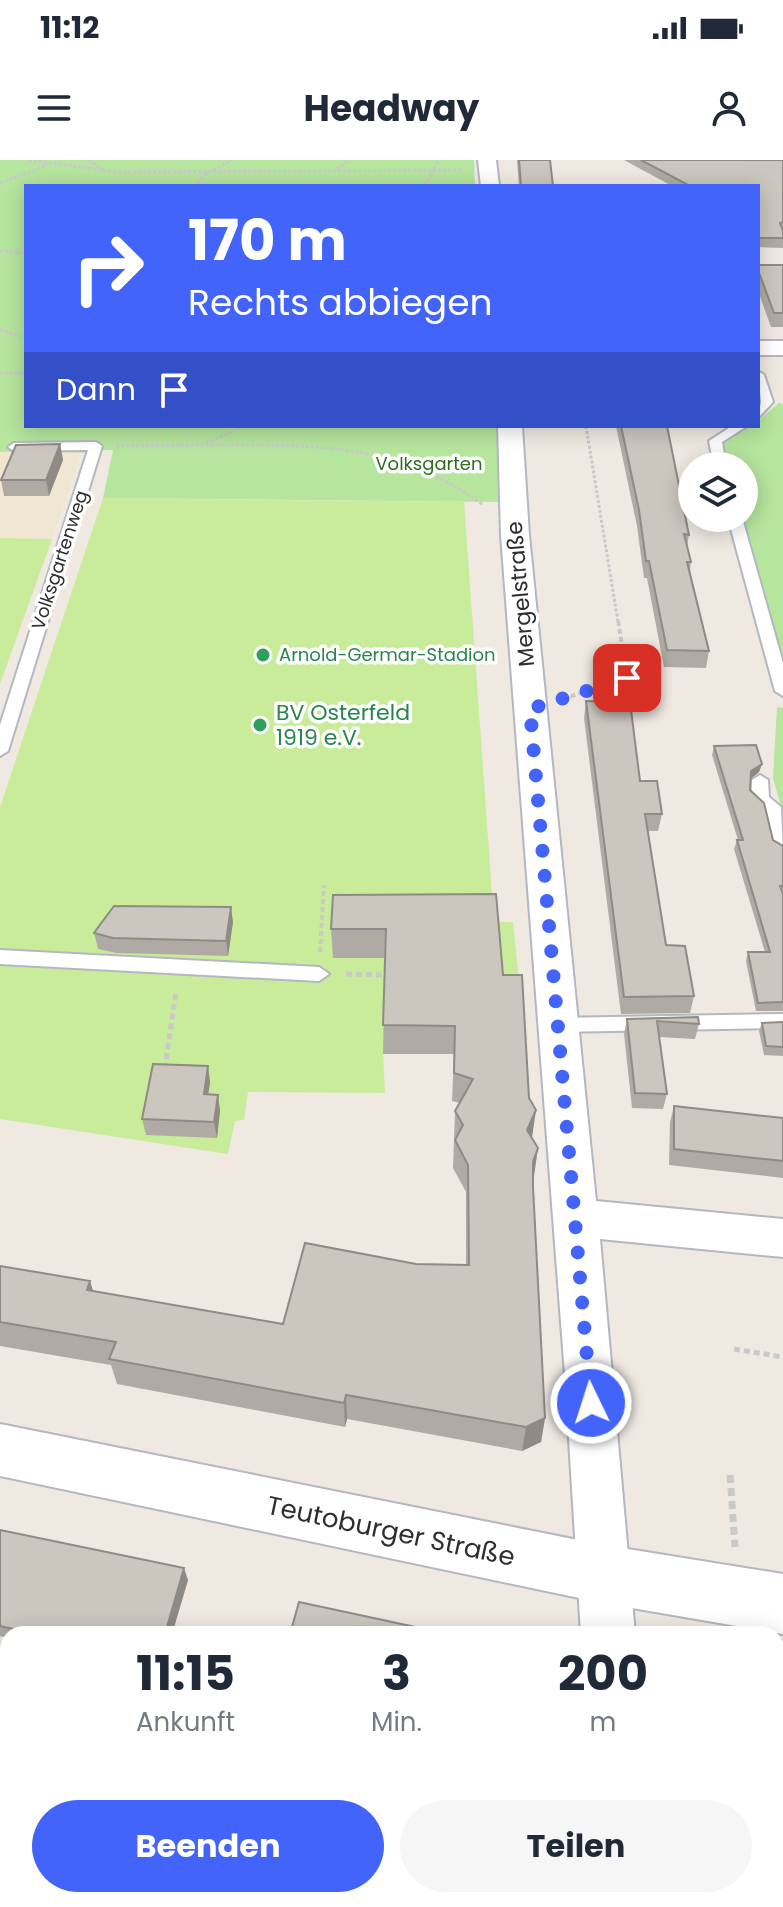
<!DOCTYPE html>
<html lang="de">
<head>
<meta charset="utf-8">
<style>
	body { margin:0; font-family:Poppins,sans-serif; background:#f6f6f7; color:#1f2937; height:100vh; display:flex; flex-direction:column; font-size:30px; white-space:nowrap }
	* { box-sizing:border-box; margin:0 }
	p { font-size:26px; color:#747a83 }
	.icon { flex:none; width:44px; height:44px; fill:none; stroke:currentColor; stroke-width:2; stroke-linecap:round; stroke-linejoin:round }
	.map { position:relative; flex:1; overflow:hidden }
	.panel { position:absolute; left:0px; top:1466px; width:784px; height:282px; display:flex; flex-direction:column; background:#fff; border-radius:24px 24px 0 0; box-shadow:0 4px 20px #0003 }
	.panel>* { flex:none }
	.banner { position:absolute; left:24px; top:24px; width:736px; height:244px; border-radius:0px; box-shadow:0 4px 20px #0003; background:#4264fb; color:#fff; overflow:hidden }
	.tools { position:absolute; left:678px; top:292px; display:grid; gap:16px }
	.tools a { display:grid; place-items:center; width:80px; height:80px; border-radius:50%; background:#fff; box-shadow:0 4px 20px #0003; font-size:40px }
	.pin { position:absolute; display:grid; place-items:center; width:68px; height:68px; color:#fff; margin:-34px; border-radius:16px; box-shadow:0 4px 12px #0006 }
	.me { position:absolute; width:88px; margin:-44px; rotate:356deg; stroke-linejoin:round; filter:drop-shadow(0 0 6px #0008) }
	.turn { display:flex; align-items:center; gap:28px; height:168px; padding:0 32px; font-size:36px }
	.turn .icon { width:104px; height:104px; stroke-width:2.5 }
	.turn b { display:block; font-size:56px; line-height:68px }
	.then { display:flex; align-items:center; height:76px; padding:0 32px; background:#0003; gap:16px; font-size:30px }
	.eta { display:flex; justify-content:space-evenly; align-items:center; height:136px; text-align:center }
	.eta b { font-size:48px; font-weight:700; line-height:56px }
	.cta { display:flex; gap:16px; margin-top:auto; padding:16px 32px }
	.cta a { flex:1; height:92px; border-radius:48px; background:#4264fb; color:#fff; font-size:32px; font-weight:700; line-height:92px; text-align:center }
	.cta a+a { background:#f6f6f7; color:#1f2937 }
	.status { display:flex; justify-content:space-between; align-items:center; height:56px; padding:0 40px; background:#fff; direction:ltr }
	.status svg { height:22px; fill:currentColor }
	header { display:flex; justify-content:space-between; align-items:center; height:104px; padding:0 32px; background:#fff; font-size:36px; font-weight:700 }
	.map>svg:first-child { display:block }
	.education { fill:#f0e6d1 }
	.green { fill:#b6e59e }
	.pitch { fill:#c9ec9a }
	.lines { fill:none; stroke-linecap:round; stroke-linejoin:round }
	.lane-casing { stroke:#b4b7c1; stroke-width:4 }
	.street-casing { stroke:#b4b7c1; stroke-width:4 }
	.secondary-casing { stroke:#b4b7c1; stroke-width:4 }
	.path-far3 { stroke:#c9c9c9; stroke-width:3; stroke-dasharray:3 2; stroke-linecap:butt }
	.path-far2 { stroke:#c9c9c9; stroke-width:4; stroke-dasharray:5 3; stroke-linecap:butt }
	.path-far1 { stroke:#c9c9c9; stroke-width:5; stroke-dasharray:6 4; stroke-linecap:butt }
	.path { stroke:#c9c9c9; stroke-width:7; stroke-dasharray:8 5; stroke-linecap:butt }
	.lane { fill:#fff; fill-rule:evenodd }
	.street { fill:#fff; fill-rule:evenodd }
	.secondary { fill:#fff; fill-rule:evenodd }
	.wall { fill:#afaba4 }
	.shaded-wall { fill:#8e8b86 }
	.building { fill:#cbc7bf; stroke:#8e8b86; stroke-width:2 }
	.route { stroke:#4264fb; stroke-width:14; stroke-dasharray:0 25.2 }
	.leisure-dot { fill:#2e9e5b; stroke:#fff; stroke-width:3 }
	.labels { text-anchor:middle; stroke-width:7; stroke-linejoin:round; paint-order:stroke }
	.far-park-label { font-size:18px; fill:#2c6e1b; stroke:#fff }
	.far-street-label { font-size:18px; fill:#2e2e2e; stroke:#fff }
	.far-leisure-label { font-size:18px; fill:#27864d; stroke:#fff; text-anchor:start }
	.street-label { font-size:22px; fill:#2e2e2e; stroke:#fff }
	.leisure-label { font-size:22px; fill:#27864d; stroke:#fff; text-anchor:start }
	.near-street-label { font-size:26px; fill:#2e2e2e; stroke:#fff }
</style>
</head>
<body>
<div class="status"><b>11:12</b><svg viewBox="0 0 49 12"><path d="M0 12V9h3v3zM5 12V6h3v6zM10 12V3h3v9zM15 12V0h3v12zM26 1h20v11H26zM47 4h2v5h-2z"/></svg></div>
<header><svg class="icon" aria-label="menu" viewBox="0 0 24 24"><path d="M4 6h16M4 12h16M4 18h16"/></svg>Headway<svg class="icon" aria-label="person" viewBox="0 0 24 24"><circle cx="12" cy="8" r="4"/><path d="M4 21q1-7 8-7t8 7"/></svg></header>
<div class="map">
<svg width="783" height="1747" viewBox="0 0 783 1747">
	<rect width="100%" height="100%" fill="#efe9e1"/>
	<path class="education" d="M82 290 52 379 0 378V292Z"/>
	<g class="green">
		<path d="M0 0H474L475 26H26V266H498L499 342 103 338 113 290 0 292Z"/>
		<path d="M779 243 783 244V505L741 358H744V306H726L721 286C729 275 744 266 758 266V261Z"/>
		<path d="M777 547 783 548V653L773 618Z"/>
	</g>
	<g class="pitch">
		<path d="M103 338 464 342 494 762H513L521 840 383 894 385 933 248 932 244 960 235 961 228 994 0 959V647Z"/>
		<path d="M0 378 52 379 0 524Z"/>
	</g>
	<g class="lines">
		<g class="lane-casing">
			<g id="lane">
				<path d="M758 211 764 215 773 242 758 258 761 242Z"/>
				<path d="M732 266H747L722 282 726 306H714L709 281Z"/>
				<path d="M96 282 102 286 8 591 0 596V565L88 290 14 291 8 287 14 283Z"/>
				<path d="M728 358H742L783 503V536L775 531Z"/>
				<path d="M760 615 768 620 769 637 781 647 783 694 774 688 764 650 751 639 752 620Z"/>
				<path d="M0 790 319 807 329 814 319 821 0 804Z"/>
				<path d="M783 854V868L557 872 550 870 547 865 550 860 557 858Z"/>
			</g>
		</g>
		<g class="street-casing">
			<g id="street">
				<path d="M478 0H496L499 26H481Z"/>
				<rect x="758" y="181" width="25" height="14"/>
				<path d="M498 266H522L529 375 596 1041 783 1059V1097L600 1079 635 1474H581L565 1215 501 375Z"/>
				<path d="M598 1740H660L661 1747H599Z"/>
			</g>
		</g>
		<g class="secondary-casing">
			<path id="secondary" d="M0 1264 603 1385 783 1414V1474L603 1443 0 1316Z"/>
		</g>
		<g class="path-far3">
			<path d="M29 0 117 12 463 10"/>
			<path d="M89 0 104 11"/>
			<path d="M337 9 350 0"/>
			<path d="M0 23 48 5"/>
			<path d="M194 26 209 12 232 0"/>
			<path d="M425 26 439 0"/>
			<path d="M0 91 26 93"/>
			<path d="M0 170 26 178"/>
			<path d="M0 213H26"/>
			<path d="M586 266 618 462"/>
			<path d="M201 285C306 285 393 280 482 344"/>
			<path d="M116 286 201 285 245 266"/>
		</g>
		<g class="path-far2">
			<path d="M563 539 627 518 618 460"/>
			<path d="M320 792 324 725"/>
		</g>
		<g class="path-far1">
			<path d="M346 814 388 815"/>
			<path d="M165 909 176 831"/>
			<path d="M734 1189 783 1197"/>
		</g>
		<path class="path" d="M730 1315 735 1387"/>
		<use href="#lane" class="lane"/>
		<use href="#street" class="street"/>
		<use href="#secondary" class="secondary"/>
	</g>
	<g class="wall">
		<path d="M517 0H550L553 26H519Z"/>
		<path d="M624 0H783V88L758 87V26H672Z"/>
		<path d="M758 105H783V167H771L758 131Z"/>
		<path d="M616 266H667L689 375 687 386 691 402 690 410 709 491 706 508 664 507 647 418H644L637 366Z"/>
		<path d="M60 284 63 300 49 336H4L1 320Z"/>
		<path d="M586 541 662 654 658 671H648L666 785 694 836 690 853 621 854 584 558Z"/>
		<path d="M714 586 762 604 759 612 751 619 750 630 773 680 783 686V851H756L746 801 748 792H765L734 689 737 680H738L712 595Z"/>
		<path d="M333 735 503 815 529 938 532 978 538 988 533 1019 545 1258 541 1282 522 1291 347 1259 345 1267 117 1224 111 1205 0 1186V1106L94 1131 283 1164 416 1104 466 1105V1032L453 1008 455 951 460 943 452 941 454 894H383L385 798H333L331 769Z"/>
		<path d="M233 762 228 796 117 793 98 789 94 773Z"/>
		<path d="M627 859 699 864 695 879 659 877 667 934 663 949 632 948 624 874Z"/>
		<path d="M783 862V896L764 895 759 871 762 863Z"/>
		<path d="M210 922 208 934 218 935 220 951 217 978 146 975 142 959Z"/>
		<path d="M674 946 783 958V1018L669 1005 670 962Z"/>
		<path d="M0 1370 188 1420 172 1474H8V1478L0 1476Z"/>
		<path d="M776 1520 783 1521V1688L778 1694 776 1693Z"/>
	</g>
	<g class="shaded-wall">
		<path d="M60 284 63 300 49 336 46 320Z"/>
		<path d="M762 604 759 612 749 620 751 611Z"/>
		<path d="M231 747 233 762 228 796 226 781Z"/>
		<path d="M208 906 210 922 206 950 204 934Z"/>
		<path d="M218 935 220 951 217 978 214 962Z"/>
		<path d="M536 950 532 978 527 970Z"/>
		<path d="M538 988 534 1016 529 1029 533 1002Z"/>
		<path d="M90 1121 98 1147 87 1130Z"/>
		<path d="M346 1235 347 1259 345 1267 344 1243Z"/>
		<path d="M545 1258 541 1282 522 1291 526 1267Z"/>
		<path d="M184 1408 188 1420 172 1474H165Z"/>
		<path d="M164 1740H170L169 1747H163Z"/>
	</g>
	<g class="building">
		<path d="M519 0H550L553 26H521Z"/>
		<path d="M641 0H783V62L780 63 783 71V78H758V26H690Z"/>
		<path d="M758 105H783V153H774L758 110Z"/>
		<path d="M621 266H667L689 375 684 374 691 402H687L709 491 667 490 649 401H646L639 350Z"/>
		<path d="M60 284 46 320H1L16 285Z"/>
		<path d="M586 541 630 542 640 621H657L662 654H645L666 785 685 786 694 836 624 837Z"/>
		<path d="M756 585 762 604 751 611 750 630 764 643 773 680 783 686V726H780L783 734V842L758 843 748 792H770L737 680H743L714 586Z"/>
		<path d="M496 734 503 815H522L529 938 536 950 527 970 538 988 533 1002V1027L545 1258 526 1267 346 1235 344 1243 109 1199 116 1182 0 1162V1106L90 1121 87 1130 283 1164 305 1083 416 1104 469 1105 468 1005 455 980 463 965 455 951 473 919 454 913 455 866 383 865 386 769H331L333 735Z"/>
		<path d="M114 746 231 747 226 781 113 778 94 773Z"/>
		<path d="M698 857 699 864 657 861 667 934 635 933 627 859Z"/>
		<path d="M783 862V887L766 886 762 863Z"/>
		<path d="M153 904 208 906 204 934 218 935 214 962 142 959Z"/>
		<path d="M674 946 783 958V1001L674 989Z"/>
		<path d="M0 1370 184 1408 165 1474H28L27 1472 0 1466Z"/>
		<path d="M299 1442 448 1474H290Z"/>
		<path d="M457 1467 474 1474H455Z"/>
		<path d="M776 1520 783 1521V1676H776Z"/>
		<path d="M37 1740H164L163 1747H36Z"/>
		<rect x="399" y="1740" width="171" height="7"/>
	</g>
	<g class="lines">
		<path class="route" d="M591 1243 530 549 627 518"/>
	</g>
	<g class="leisure-dot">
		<circle cx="263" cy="495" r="8"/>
		<circle cx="260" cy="565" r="8"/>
	</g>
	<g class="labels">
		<g class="far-park-label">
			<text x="429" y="310">Volksgarten</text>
		</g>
		<g class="far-street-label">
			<text transform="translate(60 400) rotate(-72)" y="6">Volksgartenweg</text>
		</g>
		<g class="far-leisure-label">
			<text x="279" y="501">Arnold-Germar-Stadion</text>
		</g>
		<g class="street-label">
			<text transform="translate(520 434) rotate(-95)" y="8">Mergelstraße</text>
		</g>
		<g class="leisure-label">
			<text x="276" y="560">BV Osterfeld<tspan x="276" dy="25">1919 e.V.</tspan></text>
		</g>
		<g class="near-street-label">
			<text transform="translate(391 1371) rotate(12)" y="9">Teutoburger Straße</text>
		</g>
	</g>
</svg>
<div class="tools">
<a><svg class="icon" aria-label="layers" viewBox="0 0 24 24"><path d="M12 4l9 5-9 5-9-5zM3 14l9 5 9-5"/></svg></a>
</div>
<div class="pin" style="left:627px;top:518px;background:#d93025"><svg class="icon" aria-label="arrive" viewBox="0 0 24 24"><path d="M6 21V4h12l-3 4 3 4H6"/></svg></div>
<svg class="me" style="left:591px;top:1243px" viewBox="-20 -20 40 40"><circle r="17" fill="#4264fb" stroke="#fff" stroke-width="3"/><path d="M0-11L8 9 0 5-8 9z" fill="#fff"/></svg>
<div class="banner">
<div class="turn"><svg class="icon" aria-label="right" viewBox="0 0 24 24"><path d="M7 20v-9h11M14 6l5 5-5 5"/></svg><div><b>170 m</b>Rechts abbiegen</div></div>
<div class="then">Dann<svg class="icon" aria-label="arrive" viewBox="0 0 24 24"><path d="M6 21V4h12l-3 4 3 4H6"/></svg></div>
</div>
<section class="panel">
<div class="eta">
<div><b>11:15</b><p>Ankunft</p></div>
<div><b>3</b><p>Min.</p></div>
<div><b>200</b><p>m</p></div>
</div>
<div class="cta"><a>Beenden</a><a>Teilen</a></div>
</section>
</div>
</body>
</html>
